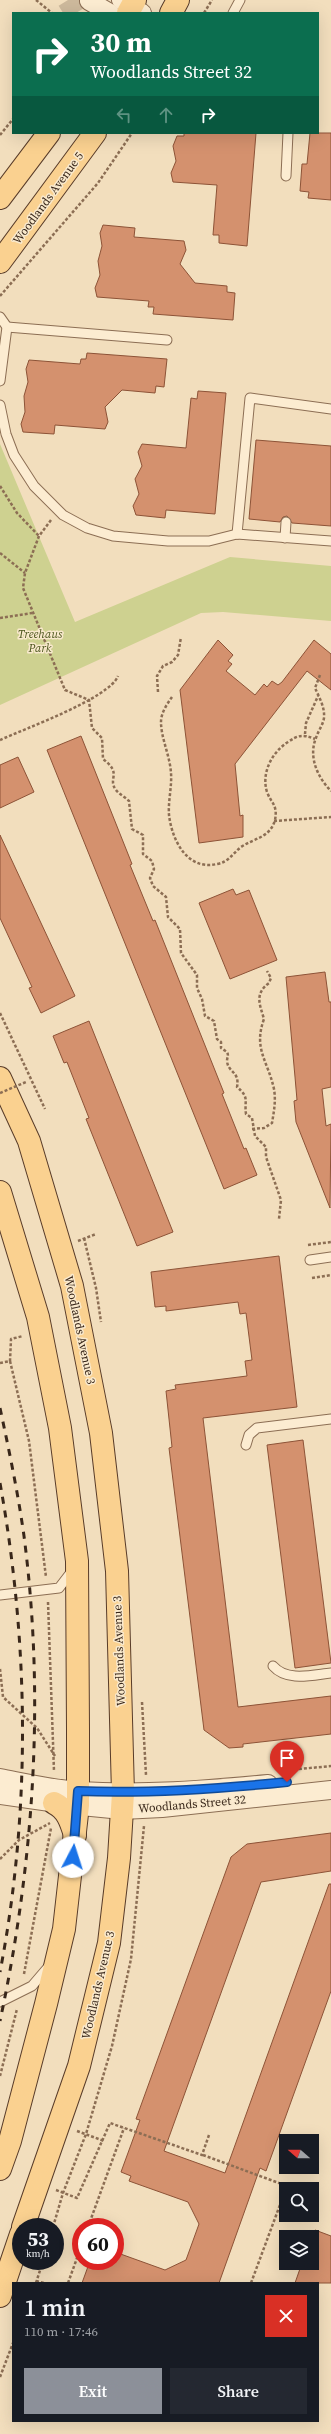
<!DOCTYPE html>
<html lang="en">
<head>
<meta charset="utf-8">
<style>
	body { margin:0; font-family:"Source Serif 4",serif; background:#242831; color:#f1f3f6; height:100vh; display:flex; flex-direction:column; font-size:15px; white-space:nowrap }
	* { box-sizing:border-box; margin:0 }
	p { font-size:13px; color:#9ea1a6 }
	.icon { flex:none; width:22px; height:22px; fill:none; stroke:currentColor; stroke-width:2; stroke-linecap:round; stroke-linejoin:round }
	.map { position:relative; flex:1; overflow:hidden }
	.sheet { position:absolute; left:12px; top:2282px; width:307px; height:140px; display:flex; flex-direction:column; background:#171b24; border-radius:0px; box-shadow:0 4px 16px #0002 }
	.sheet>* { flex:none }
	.guide { position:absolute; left:12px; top:12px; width:307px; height:122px; border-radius:0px; box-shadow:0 4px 16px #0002; background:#0b6e4f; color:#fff; overflow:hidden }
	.needle { width:26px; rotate:290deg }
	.buttons { position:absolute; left:279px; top:2134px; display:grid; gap:8px }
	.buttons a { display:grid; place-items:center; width:40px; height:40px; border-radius:0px; background:#171b24; box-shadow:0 4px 16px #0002; font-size:20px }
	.speed { position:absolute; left:12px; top:2218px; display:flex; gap:8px; font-size:20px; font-weight:700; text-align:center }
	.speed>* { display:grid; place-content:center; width:52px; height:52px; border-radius:50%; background:#171b24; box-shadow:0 4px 16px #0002; line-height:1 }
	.speed small { font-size:10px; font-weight:400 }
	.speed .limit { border:6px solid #d22; background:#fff; color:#111 }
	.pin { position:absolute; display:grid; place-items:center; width:34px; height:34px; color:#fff; margin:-41px -17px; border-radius:50% 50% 50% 0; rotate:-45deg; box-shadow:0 0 4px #0007 }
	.pin .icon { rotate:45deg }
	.me { position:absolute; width:44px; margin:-22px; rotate:5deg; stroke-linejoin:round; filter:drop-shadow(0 0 3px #0008) }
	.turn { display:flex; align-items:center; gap:14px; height:84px; padding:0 12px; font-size:18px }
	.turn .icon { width:52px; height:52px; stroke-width:2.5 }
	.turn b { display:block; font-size:28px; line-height:34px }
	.lanes { display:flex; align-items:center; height:38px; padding:0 12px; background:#0003; justify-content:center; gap:20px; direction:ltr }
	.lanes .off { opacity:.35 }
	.round { display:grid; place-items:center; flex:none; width:42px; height:42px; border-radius:0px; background:#242831 }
	.summary { display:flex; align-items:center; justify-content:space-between; height:68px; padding:0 12px }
	h1 { font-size:24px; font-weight:600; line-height:30px }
	.cta { display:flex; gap:8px; margin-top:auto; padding:8px 12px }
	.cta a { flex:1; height:46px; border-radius:0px; background:#8c9099; color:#fff; font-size:16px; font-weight:600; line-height:46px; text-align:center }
	.cta a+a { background:#242831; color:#f1f3f6 }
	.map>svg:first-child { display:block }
	.green { fill:#ced190 }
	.building { fill:#d4916e; stroke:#8d5337 }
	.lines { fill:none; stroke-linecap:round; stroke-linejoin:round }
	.primary-tunnel { stroke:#cdb99c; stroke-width:22; stroke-dasharray:22 11; stroke-linecap:butt }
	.lane-casing { stroke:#8c6e54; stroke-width:11 }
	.street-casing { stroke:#8c6e54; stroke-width:20 }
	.primary-casing { stroke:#593c29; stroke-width:24 }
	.path { stroke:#8c6e54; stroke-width:2.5; stroke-dasharray:3 2; stroke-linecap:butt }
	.lane { stroke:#fcecd1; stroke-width:9 }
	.street { stroke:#fcecd1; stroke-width:18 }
	.primary { stroke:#fad190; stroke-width:22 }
	.rail { stroke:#39271a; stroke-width:3; stroke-dasharray:7 7; stroke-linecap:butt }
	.path-bridge { stroke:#8c6e54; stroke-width:2.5; stroke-dasharray:3 2; stroke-linecap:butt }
	.route-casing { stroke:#114b97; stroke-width:10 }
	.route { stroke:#1a73e8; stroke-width:7 }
	.labels { text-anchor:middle; stroke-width:3; stroke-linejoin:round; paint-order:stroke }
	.street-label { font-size:12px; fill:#39271a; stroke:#f9e9cd }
	.park-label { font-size:12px; font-style:italic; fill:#4e581f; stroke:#f9e9cd }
</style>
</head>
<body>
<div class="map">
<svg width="331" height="2434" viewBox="0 0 331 2434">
	<rect width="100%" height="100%" fill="#f2debd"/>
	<path class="green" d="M0 444 75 622 230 557 331 566V621L223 612 201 613 0 705Z"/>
	<g class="building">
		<path d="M184 133H256L247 246 219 243V235H213L217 185 173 182 171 173 176 161 173 146 177 136H184Z"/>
		<path d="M310 133H331V200L308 198 309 192 300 191 302 164H307Z"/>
		<path d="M103 225 135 228 134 237 184 241 186 250 180 264 195 283 227 286V292L235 293 233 320 153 314 154 307H148L149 301 97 297 95 288 100 275 98 261 102 246 100 233Z"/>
		<path d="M87 353 167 359 164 387 156 386 155 393 122 390 105 407 108 422 105 429 55 425 54 434 23 432 21 424 25 412 24 396 28 382 26 369 29 360 80 364 81 359H86Z"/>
		<path d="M198 391 226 393 215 514 166 510 165 518 136 515 133 506 139 494 135 479 142 466 138 452 142 444 186 448 191 398 197 399Z"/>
		<path d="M256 440 331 446V526L292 523 287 516 283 517 280 522 249 519Z"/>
		<path d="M218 640 233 655 228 661 232 664 226 671 255 695 264 684 267 687 272 681 278 685 282 682 314 640 331 654V690L307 671 235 764 240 816 243 815V837L199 843 180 690Z"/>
		<path d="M81 736 132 864 130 865 153 921 155 920 224 1093 222 1094 244 1149 246 1148 257 1175 224 1189 47 750Z"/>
		<path d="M18 757 34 792 0 808V765Z"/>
		<path d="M0 835 75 996 41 1013 29 988 32 987 0 918Z"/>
		<path d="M233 889 236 895 249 890 277 960 230 979 199 903Z"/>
		<path d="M325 972 329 1002H331V1087L322 1089 326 1126 331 1124 330 1208 296 1122 294 1101 297 1100 295 1077 286 977Z"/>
		<path d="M89 1021 173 1232 137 1246 86 1119 89 1118 67 1062 64 1063 53 1036Z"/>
		<path d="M279 1256 297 1407 203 1418 238 1707 331 1696V1734L243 1744V1747L229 1748 204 1730 169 1448 172 1447 166 1391 176 1389 175 1385 247 1376 245 1361 252 1360 246 1313 240 1314 238 1302 166 1311V1306L155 1307 151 1272Z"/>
		<path d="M303 1440 331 1663 295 1668 267 1445Z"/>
		<path d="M331 1833V1871L261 1882 164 2151 225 2173 329 1884H331V1991L266 2171 260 2168 219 2283H82L90 2261H115V2252L165 2270 186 2260 199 2224 188 2202 129 2181 131 2176 121 2172 140 2120 136 2119 231 1857 247 1844Z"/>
		<path d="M315 2230 331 2236V2283H295L302 2263H312V2238Z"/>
	</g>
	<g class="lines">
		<path class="primary-tunnel" d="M68 0 76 13"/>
		<g class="lane-casing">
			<g id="lane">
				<path d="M233 13 240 0"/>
				<path d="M286 176 288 133"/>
				<path d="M0 317 7 327 0 381"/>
				<path d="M7 327 167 340"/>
				<path d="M0 405 6 434 14 455 34 486 63 515 87 528 113 536 168 541H209L237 534 331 541"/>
				<path d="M237 534 250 398 331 409"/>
				<path d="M285 538 286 522"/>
				<path d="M310 1260 331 1257"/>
				<path d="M246 1445 249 1435 257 1428 331 1419"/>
				<path d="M0 1595 59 1588 72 1571"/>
				<path d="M273 1666C287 1682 312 1675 331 1673"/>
				<path d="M0 2002 32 1986 50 1965"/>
			</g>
		</g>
		<g class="street-casing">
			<g id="street">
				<path d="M121 0 142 13"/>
				<path d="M89 1 110 13"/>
				<path d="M0 1778C26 1783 52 1789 79 1791 142 1795 205 1790 268 1784"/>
				<path d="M0 1795 71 1805 122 1810 162 1808 331 1790"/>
			</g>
		</g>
		<g class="primary-casing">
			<g id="primary">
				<path d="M128 13 135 0"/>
				<path d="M171 13 178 0"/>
				<path d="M0 198 49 133"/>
				<path d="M0 262 95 133"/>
				<path d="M0 1078 29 1141 72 1286 101 1433 117 1571 123 1793 119 1858 109 1943 79 2066 23 2227"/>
				<path d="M0 1192 38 1317 60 1428 77 1561 78 1730V1805L64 1929 46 2004 10 2141 0 2169"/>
				<path d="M54 1803C67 1809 71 1822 75 1835"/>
				<path d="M0 2296 21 2234"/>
			</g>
		</g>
		<g class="path">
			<path d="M36 0 52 13"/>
			<path d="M204 13 212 0"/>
			<path d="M12 100H13"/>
			<path d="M0 135 13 119"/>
			<path d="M0 296 98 183 132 133"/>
			<path d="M0 486 17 513 39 536"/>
			<path d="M51 520 39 536 25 573 23 588 65 690 89 700 92 728 102 738 103 759C123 774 107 778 116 790 119 794 125 797 129 801L132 829 143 835V854L152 861 154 869 150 878 153 886 166 897 168 917 180 929 181 953 197 975V988L202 999 205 1016 214 1021 217 1039 221 1042V1048L227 1052C229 1056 227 1057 227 1061 228 1073 240 1071 237 1087 250 1098 244 1100 246 1114L252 1118 255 1136 266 1147V1157L281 1200 279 1219"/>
			<path d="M0 553 25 573"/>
			<path d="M0 618 32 613"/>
			<path d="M320 675 315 688C319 697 325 707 324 718 323 725 318 731 316 738 308 757 318 778 331 791"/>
			<path d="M158 692 157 676 163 666 172 662 178 655 181 637"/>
			<path d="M172 697C167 704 161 713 161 722 161 738 170 756 171 773 172 787 168 801 169 815 172 840 187 871 217 864 229 862 232 854 241 847 254 838 270 838 275 820 278 805 271 803 267 792 261 773 272 752 288 742 298 735 303 734 315 739"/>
			<path d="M305 734 306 723 318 696"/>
			<path d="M0 740C24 729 110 698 118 676"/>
			<path d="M274 821 331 817"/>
			<path d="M0 1013 45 1109"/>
			<path d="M252 1129 264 1128 272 1123C274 1111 276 1101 274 1089 268 1061 253 1049 264 1019 260 1005 254 994 269 983L271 978 267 971"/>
			<path d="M84 1238 96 1288 101 1322"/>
			<path d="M78 1241 96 1234"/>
			<path d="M308 1245 331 1242"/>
			<path d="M312 1278 331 1275"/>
			<path d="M10 1361 29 1441 46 1577"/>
			<path d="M0 1363 10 1361 11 1339 23 1336"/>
			<path d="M48 1602 54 1771"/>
			<path d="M0 1669 3 1697 37 1728 55 1756"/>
			<path d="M142 1702 146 1775"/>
			<path d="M279 1771 331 1766"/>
			<path d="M0 1859 19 1840 50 1823"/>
			<path d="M24 1974 51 1828"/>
			<path d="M0 2076 17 2009"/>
			<path d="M77 2131 104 2141"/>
			<path d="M203 2155 287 2186 251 2283"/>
			<path d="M56 2190 77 2198 110 2123 202 2155 209 2135"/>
			<path d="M53 2227 63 2193 86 2134 112 2046 131 1959 144 1826"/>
			<path d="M88 2227 124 2128"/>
			<path d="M36 2281 44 2283"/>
			<path d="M36 2283 43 2261"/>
			<path d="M68 2283 81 2247"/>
			<path d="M0 2377 13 2343"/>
		</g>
		<use href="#lane" class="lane"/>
		<use href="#street" class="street"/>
		<use href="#primary" class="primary"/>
		<g class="rail">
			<path d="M0 1408C9 1450 18 1493 24 1536 45 1698 34 1862 0 2021"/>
			<path d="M0 1483C29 1644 31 1811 0 1972"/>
		</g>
		<path class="path-bridge" d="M0 1093 26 1082"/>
	</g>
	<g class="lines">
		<g class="route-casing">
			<path id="route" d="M73 1857 78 1791C148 1794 217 1789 287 1782"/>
		</g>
		<use href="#route" class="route"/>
	</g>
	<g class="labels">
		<g class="street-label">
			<text transform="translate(48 198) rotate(-54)" y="4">Woodlands Avenue 5</text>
			<text transform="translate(80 1330) rotate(78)" y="4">Woodlands Avenue 3</text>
			<text transform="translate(119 1651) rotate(-92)" y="4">Woodlands Avenue 3</text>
			<text transform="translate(192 1804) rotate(-5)" y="4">Woodlands Street 32</text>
			<text transform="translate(98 1985) rotate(-77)" y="4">Woodlands Avenue 3</text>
		</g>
		<g class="park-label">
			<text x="40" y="638">Treehaus<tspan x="40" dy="14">Park</tspan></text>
		</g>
	</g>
</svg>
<div class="buttons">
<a><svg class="needle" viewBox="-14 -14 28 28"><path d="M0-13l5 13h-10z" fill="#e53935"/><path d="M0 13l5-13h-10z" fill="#9ea1a6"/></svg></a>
<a><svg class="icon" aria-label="search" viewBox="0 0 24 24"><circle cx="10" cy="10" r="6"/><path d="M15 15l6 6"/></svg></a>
<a><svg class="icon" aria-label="layers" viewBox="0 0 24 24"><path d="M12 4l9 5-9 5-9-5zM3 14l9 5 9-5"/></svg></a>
</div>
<div class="speed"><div>53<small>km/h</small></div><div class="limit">60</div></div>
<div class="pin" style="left:287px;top:1782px;background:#d93025"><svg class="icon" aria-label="arrive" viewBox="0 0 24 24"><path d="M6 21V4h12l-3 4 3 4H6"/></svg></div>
<svg class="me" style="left:73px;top:1857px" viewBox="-20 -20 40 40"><circle r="19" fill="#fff"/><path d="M0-13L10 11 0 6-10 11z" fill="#1a73e8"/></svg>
<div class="guide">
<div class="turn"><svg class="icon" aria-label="right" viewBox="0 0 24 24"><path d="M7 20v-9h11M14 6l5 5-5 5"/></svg><div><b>30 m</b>Woodlands Street 32</div></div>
<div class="lanes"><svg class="icon off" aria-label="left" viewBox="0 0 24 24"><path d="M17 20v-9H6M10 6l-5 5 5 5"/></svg><svg class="icon off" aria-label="ahead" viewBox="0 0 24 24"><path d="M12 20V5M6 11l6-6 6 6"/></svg><svg class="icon" aria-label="right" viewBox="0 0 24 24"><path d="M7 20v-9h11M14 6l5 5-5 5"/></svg></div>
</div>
<section class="sheet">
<div class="summary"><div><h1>1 min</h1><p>110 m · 17:46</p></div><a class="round" style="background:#d93025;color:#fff"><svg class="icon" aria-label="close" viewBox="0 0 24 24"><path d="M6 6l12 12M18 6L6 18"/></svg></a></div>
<div class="cta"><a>Exit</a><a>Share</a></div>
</section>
</div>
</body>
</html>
